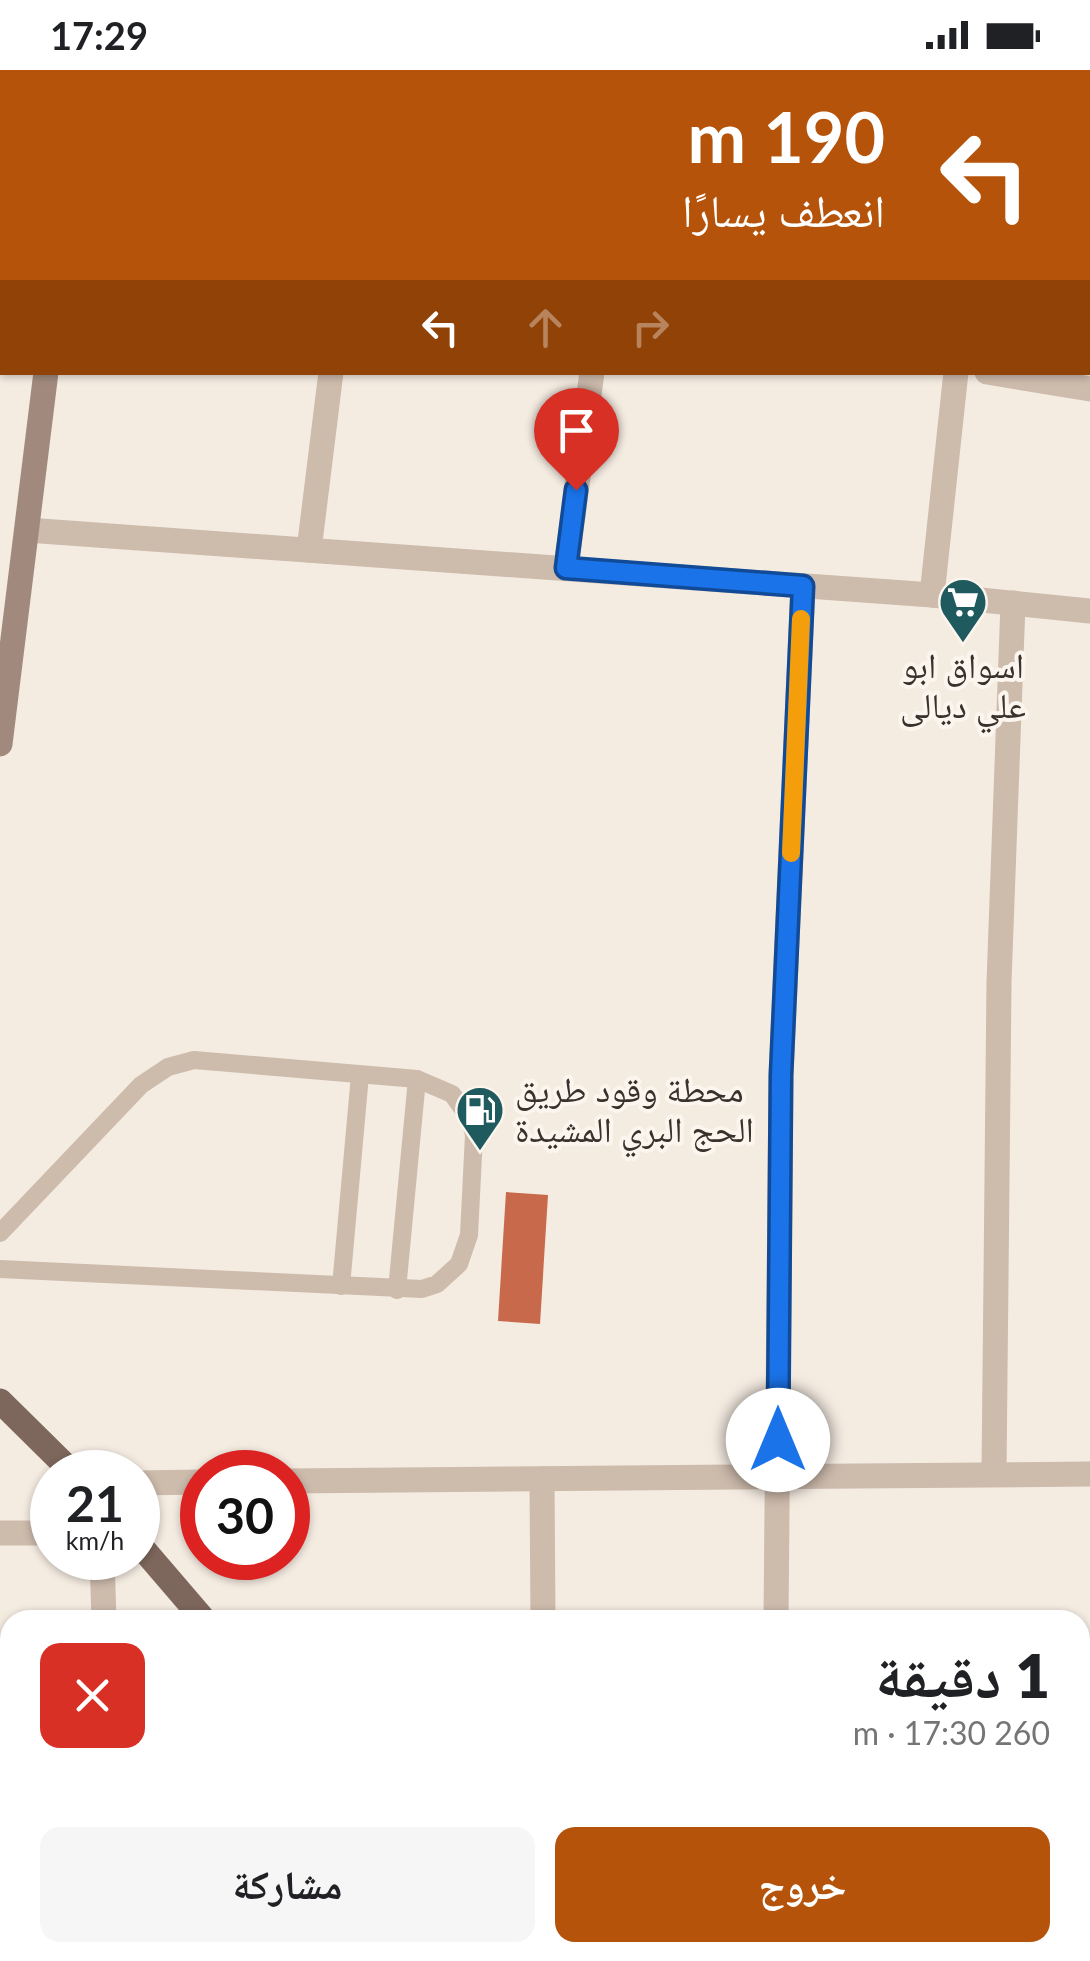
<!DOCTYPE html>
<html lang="ar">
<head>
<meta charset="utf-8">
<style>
	body { margin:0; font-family:Lato,"Noto Naskh Arabic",sans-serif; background:#f6f6f6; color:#202124; direction:rtl; height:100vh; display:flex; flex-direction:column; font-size:38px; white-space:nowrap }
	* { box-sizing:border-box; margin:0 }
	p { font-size:32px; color:#757577 }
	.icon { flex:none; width:55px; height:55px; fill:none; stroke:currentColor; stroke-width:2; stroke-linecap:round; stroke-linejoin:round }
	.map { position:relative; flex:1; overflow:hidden; direction:ltr }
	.details { position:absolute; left:0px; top:1540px; width:1090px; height:352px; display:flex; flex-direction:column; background:#fff; border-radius:30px 30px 0 0; box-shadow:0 2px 8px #0004; direction:rtl }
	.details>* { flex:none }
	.hud { position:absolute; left:0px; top:0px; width:1090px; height:305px; box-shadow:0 2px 8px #0004; direction:rtl; background:#b45309; color:#fff; overflow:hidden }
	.speed { position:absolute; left:30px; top:1380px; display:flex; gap:20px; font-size:50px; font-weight:700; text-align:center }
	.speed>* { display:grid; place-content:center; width:130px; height:130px; border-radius:50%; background:#fff; box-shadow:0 2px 8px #0004; line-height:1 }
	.speed small { font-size:25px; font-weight:400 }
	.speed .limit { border:15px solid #d22; background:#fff; color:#111 }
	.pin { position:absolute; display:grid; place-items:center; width:85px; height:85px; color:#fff; margin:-102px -42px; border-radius:50% 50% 50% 0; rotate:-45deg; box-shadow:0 0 10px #0007 }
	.pin .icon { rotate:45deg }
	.me { position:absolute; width:110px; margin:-55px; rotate:0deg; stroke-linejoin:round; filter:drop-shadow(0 0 8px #0008) }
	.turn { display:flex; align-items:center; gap:35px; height:210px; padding:0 40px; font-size:45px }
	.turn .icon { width:130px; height:130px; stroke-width:2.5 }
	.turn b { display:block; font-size:70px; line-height:85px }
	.lanes { display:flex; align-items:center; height:95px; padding:0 40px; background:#0003; justify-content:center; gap:50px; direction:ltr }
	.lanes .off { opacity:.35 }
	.round { display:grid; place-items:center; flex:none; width:105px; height:105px; border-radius:20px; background:#f6f6f6 }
	.head { display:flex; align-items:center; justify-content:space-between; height:170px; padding:0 40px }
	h1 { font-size:60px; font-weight:800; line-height:75px }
	.action { display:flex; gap:20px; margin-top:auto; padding:20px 40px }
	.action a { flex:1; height:115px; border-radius:20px; background:#b45309; color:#fff; font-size:40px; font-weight:800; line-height:115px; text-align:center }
	.action a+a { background:#f6f6f6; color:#202124 }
	.status { display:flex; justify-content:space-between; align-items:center; height:70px; padding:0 50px; background:#fff; direction:ltr }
	.status svg { height:28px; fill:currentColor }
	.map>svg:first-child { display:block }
	.building { fill:#c8694b }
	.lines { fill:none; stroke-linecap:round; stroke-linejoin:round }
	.lane { stroke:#cdbbac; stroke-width:18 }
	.street { stroke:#cdbbac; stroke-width:25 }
	.secondary { stroke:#a18a7d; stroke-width:25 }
	.primary { stroke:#7d675c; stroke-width:25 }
	.route-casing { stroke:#114b97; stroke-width:25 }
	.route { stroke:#1a73e8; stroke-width:18 }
	.slow { stroke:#f59e0b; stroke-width:18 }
	.labels { text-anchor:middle; stroke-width:8; stroke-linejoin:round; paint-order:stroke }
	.poi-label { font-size:35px; fill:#3b302b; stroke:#fbf5ee }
</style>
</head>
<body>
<div class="status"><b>17:29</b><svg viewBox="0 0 49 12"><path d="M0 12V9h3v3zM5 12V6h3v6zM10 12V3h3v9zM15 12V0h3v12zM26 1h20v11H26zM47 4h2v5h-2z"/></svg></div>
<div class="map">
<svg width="1090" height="1891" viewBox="0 0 1090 1891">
	<rect width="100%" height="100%" fill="#f4ebe1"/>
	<path class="building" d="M506 1122 548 1125 540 1254 498 1251Z"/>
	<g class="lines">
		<g class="lane">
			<path d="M0 1163 141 1015 168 997 194 990 417 1009 452 1024 470 1049 474 1065 469 1165 459 1194 437 1214 422 1219 0 1199"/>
			<path d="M341 1216 360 1005"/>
			<path d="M397 1220 417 1009"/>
		</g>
		<g class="street">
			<path d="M370 2V0"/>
			<path d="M989 2 990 0"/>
			<path d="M987 302 1090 319"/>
			<path d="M27 460 932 525 1090 541"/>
			<path d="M309 480 331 302"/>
			<path d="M566 498 592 302"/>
			<path d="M932 525 956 302"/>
			<path d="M994 1404 999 912 1013 533"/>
			<path d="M542 1409 543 1550"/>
			<path d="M288 1411 1090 1404"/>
			<path d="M138 1413 202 1412"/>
			<path d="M0 1463H52"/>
			<path d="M102 1488 104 1550"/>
			<path d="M776 1550 781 1005 803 516"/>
			<path d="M1080 1647H1090"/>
			<path d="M0 1690H10"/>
			<path d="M252 1882V1891"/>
			<path d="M545 1882V1891"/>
			<path d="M772 1891V1882"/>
			<path d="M811 1891 1090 1887"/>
		</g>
		<g class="secondary">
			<path d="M83 2V0"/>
			<path d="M0 674 46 302"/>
		</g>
		<g class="primary">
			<path d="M0 1331 72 1402"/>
			<path d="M138 1473 204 1550"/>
			<path d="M437 1882 443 1891"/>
		</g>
	</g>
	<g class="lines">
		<g class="route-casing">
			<path id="route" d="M576 420 566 498 803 516 781 1005 778 1370"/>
		</g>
		<use href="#route" class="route"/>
		<path class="slow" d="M791 783 801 549"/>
	</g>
	<defs>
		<g id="supermarket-pin" transform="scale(2.5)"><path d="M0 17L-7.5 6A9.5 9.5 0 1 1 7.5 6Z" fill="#1f5a5e" stroke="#fbf5ee"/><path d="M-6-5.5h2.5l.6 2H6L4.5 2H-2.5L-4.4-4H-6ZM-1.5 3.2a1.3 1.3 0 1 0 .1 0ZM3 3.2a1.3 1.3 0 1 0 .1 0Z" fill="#fff"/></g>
		<g id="fuel-pin" transform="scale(2.5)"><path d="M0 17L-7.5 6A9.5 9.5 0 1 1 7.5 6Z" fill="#1f5a5e" stroke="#fbf5ee"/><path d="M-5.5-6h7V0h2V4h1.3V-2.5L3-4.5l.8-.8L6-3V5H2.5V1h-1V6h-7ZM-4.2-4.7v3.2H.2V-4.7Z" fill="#fff"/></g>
	</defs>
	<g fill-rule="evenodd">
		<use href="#supermarket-pin" x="963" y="532"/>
		<use href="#fuel-pin" x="480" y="1040"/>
	</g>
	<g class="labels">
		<g class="poi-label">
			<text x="963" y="608">اسواق ابو<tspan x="963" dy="40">علي ديالى</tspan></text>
			<text x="515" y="1032" text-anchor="start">محطة وقود طريق<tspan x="515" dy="40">الحج البري المشيدة</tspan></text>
		</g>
	</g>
</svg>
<div class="speed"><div>21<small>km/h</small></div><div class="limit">30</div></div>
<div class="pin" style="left:576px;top:420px;background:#d93025"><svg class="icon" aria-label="arrive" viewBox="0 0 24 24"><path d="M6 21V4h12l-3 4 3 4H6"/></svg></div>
<svg class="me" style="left:778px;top:1370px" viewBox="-20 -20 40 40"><circle r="19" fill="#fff"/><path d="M0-13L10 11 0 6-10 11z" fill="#1a73e8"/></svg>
<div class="hud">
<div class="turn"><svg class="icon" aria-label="left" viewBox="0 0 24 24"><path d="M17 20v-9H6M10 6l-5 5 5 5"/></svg><div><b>190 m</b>انعطف يسارًا</div></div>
<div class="lanes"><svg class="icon" aria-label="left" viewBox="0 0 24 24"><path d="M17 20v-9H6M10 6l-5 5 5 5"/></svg><svg class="icon off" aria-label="ahead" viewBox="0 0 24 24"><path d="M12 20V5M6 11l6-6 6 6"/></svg><svg class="icon off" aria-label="right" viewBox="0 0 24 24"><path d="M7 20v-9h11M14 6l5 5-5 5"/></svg></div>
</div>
<section class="details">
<div class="head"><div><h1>1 دقيقة</h1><p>260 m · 17:30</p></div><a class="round" style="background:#d93025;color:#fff"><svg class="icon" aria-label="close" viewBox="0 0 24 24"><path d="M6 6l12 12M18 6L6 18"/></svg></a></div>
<div class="action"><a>خروج</a><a>مشاركة</a></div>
</section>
</div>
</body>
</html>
